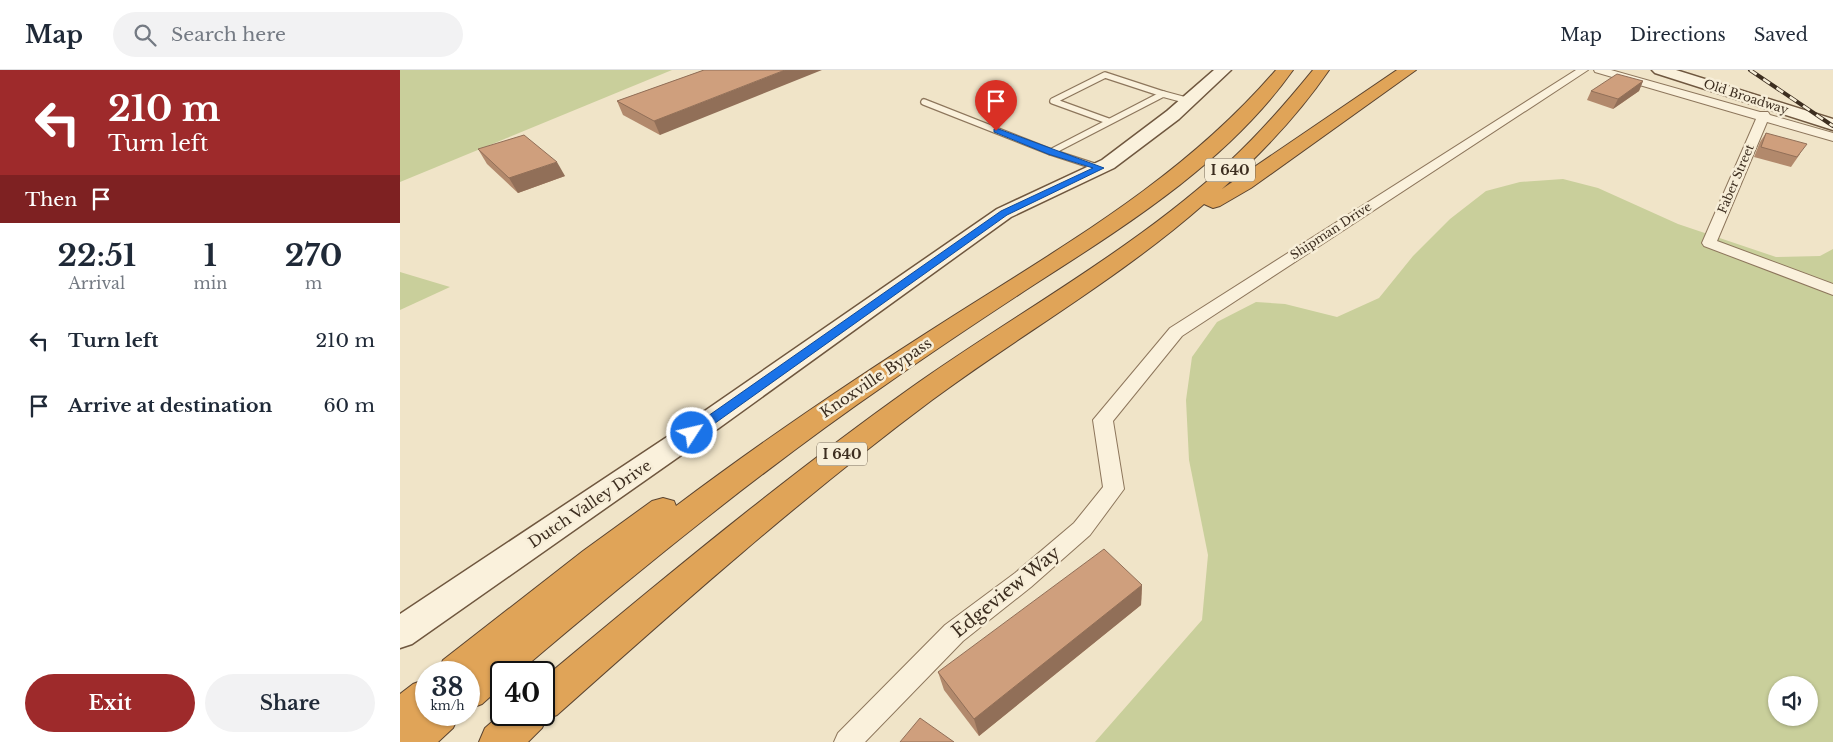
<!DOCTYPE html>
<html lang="en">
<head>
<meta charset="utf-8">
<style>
	body { margin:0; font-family:"Libre Baskerville",serif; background:#f2f2f3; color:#1f2937; height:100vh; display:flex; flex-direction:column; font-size:19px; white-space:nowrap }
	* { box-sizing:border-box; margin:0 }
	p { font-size:16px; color:#747a83 }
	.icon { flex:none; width:28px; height:28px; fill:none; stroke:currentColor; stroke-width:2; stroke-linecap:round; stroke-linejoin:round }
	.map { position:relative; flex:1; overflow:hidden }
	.side { display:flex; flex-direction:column; background:#fff; width:400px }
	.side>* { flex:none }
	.guide { background:#9e2a2b; color:#fff; overflow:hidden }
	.tools { position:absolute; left:1368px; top:606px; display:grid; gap:10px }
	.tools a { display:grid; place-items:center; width:50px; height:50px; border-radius:50%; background:#fff; box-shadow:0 1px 4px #0004; font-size:25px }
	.speed { position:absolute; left:15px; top:591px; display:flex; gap:10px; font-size:25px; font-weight:700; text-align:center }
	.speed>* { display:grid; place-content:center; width:65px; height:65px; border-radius:50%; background:#fff; box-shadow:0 1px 4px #0004; line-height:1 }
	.speed small { font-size:12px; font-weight:400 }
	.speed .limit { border:2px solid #111; border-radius:8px; background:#fff; color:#111 }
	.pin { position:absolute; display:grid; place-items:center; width:42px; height:42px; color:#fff; margin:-51px -21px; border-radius:50% 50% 50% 0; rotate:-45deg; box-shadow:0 0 5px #0007 }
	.pin .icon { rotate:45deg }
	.me { position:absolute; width:55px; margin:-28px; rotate:55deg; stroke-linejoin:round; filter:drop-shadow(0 0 4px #0008) }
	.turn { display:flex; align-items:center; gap:18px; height:105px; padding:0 25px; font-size:22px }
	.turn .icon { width:65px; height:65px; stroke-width:2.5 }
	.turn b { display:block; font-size:35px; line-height:42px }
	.then { display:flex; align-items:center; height:48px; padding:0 25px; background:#0003; gap:10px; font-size:19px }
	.eta { display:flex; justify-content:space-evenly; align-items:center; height:85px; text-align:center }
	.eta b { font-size:30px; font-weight:700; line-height:35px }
	.button { display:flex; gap:10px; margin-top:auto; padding:10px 25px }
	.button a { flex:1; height:58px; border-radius:30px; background:#9e2a2b; color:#fff; font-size:20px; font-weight:700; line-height:58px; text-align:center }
	.button a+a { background:#f2f2f3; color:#1f2937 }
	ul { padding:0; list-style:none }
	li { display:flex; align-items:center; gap:15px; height:65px; padding:0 25px }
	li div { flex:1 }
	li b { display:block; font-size:19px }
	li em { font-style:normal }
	header { display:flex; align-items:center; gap:30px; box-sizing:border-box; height:70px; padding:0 25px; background:#fff; border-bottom:1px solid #e0e1e3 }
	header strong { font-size:24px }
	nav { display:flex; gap:28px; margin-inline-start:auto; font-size:18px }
	.search { width:350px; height:45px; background:#f2f2f3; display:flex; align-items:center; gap:12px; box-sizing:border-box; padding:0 18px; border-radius:28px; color:#747a83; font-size:19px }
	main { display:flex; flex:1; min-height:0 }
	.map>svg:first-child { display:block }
	.green { fill:#c9cf9b; fill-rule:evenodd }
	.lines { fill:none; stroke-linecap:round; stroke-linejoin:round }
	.lane-casing { stroke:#8d765c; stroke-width:8 }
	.street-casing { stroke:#8d765c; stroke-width:2 }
	.secondary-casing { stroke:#6f573f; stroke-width:3 }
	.highway-casing { stroke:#5b4430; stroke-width:2 }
	.lane { stroke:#faf1dc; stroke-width:5.5 }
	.street { fill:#faf1dc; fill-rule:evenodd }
	.secondary { fill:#faf1dc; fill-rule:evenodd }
	.highway { fill:#e0a458; fill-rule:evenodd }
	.rail-casing { stroke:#3d2e20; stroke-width:4 }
	.rail { stroke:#f7eed8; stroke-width:2.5; stroke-dasharray:8; stroke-linecap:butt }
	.wall { fill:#b2896c }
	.shaded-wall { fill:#916f58 }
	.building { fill:#cf9f7d; stroke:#916f58 }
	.route { fill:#1a73e8; stroke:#114b97 }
	.labels { text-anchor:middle; stroke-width:5; stroke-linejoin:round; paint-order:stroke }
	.far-street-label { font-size:12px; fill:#3d2e20; stroke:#f7eed8 }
	.shield { fill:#f7eed8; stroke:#756857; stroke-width:1 }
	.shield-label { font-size:14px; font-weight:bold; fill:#3d2e20 }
	.street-label { font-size:15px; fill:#3d2e20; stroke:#f7eed8 }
	.near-street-label { font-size:18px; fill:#3d2e20; stroke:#f7eed8 }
</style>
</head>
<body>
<header>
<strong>Map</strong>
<div class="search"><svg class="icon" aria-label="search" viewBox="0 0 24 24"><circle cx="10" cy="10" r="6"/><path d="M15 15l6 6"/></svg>Search here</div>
<nav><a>Map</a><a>Directions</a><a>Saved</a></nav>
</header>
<main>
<section class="side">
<div class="guide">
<div class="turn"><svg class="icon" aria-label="left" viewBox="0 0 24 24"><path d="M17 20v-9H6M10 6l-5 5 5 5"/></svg><div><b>210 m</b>Turn left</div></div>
<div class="then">Then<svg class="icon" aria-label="arrive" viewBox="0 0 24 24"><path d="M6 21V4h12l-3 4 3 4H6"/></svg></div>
</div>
<div class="eta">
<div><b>22:51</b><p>Arrival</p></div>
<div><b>1</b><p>min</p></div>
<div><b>270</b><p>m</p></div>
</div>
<ul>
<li><svg class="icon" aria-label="left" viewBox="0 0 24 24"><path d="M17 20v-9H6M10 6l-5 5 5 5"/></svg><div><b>Turn left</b></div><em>210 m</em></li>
<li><svg class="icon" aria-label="arrive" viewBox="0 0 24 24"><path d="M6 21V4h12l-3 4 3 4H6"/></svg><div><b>Arrive at destination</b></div><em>60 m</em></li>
</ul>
<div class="button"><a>Exit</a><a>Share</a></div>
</section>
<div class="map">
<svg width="1433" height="672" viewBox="0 0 1433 672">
	<rect width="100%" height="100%" fill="#f0e4c8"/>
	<g class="green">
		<path d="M0 0H272L0 112Z"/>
		<path d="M1163 109 1198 118 1278 154 1376 187 1420 186 1433 179V672H695L802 550 808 485 789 390 786 330 792 287 817 252 856 232 885 234 937 247 979 228 1013 186 1050 149 1086 121 1120 112ZM1376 615H1409V648H1376Z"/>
		<path d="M0 202 50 217 0 240Z"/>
	</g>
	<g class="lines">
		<g class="lane-casing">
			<g id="lane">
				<path d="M524 32 651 82 763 24 789 31"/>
				<path d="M708 51 653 31 705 5 763 24"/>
				<path d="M651 82 700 98"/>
			</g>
		</g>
		<g class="street-casing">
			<g id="street">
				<path d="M1176 0H1188L782 266 713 351 724 419 690 465 631 517 563 571 465 672H434L438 663 545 555 615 503 674 453 703 417 693 350 770 258Z"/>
				<path d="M1194 0H1211L1360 42H1368L1370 45 1433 63V71L1367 52 1317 171 1433 214V225L1304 176 1302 173 1356 49 1195 2Z"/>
			</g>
		</g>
		<g class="secondary-casing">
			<g id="secondary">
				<path d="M814 0H831L779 49 714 98 611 147 287 381 12 574 0 578V544L267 367 597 139 702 90 767 41Z"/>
				<path d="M1252 0H1276L1433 49V60L1255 3Z"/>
			</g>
		</g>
		<g class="highway-casing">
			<g id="highway">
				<path d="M876 0H893C827 93 725 156 632 216 583 248 535 280 488 313 359 402 238 501 119 602H101V617L82 634 69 639V602H38L43 590 183 481 252 431 263 428 274 431 276 436C365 369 457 307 550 248 668 173 784 107 876 0Z"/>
				<path d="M913 0H929C899 44 862 83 822 119L997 0H1016L851 118 820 136 813 138 804 134C720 208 621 264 532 330 401 428 279 536 157 645L146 649 142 658 128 672H79L85 658 101 644 144 645V608C264 508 384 408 512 317 618 242 734 180 830 91 860 63 887 32 913 0Z"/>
				<path d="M26 609V645H59L53 658 38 672H0V624L13 614Z"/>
			</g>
		</g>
		<use href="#lane" class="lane"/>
		<use href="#street" class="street"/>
		<use href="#secondary" class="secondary"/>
		<use href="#highway" class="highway"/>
		<g class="rail-casing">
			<path id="rail" d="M1350 0 1433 56"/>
		</g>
		<use href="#rail" class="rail"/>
	</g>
	<g class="wall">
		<path d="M304 0 260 65 223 45 217 31Z"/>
		<path d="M1243 11 1239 21 1213 39 1187 30 1191 21Z"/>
		<path d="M1366 63 1400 84 1391 97 1354 87 1360 72Z"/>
		<path d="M78 79 165 106 118 123 87 94Z"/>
		<path d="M742 515 741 535 579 666 544 620 538 602Z"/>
	</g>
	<g class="shaded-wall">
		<path d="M385 0H422L260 65 254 51Z"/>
		<path d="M1243 11 1239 21 1213 39 1218 29Z"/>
		<path d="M157 92 165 106 118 123 109 108Z"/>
		<path d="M742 515 741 535 579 666 574 649Z"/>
	</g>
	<g class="building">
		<path d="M304 0H385L254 51 217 31Z"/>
		<path d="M1217 4 1243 11 1218 29 1191 21Z"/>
		<path d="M1366 63 1407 74 1397 87 1361 77Z"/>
		<path d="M124 65 157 92 109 108 78 79Z"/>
		<path d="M704 479 742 515 574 649 538 602Z"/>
		<path d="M520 648 554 672H500Z"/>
	</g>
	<path class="route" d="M596 58 704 98 607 145 297 366H288L287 363 288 360 601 141 693 98 648 84 594 62V59Z"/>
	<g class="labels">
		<g class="far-street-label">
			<text transform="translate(1346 27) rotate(18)" y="4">Old Broadway</text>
			<text transform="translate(1336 109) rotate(-67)" y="4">Faber Street</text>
			<text transform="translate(931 161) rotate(-33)" y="4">Shipman Drive</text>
		</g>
		<g class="shield">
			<rect x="805" y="88.5" width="50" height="23" rx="4"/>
			<rect x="417" y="372.5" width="50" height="23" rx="4"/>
		</g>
		<g class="shield-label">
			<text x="830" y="105">I 640</text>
			<text x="442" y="389">I 640</text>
		</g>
		<g class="street-label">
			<text transform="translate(476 308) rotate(-34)" y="5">Knoxville Bypass</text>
			<text transform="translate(190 434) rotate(-34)" y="5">Dutch Valley Drive</text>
		</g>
		<g class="near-street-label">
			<text transform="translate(606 522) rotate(-39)" y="6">Edgeview Way</text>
		</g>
	</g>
</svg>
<div class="tools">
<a><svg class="icon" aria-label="sound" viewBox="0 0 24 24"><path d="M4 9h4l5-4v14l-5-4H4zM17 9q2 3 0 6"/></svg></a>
</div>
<div class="speed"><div>38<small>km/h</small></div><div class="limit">40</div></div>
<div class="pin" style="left:596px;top:61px;background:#d93025"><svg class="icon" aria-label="arrive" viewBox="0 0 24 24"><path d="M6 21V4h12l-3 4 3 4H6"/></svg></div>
<svg class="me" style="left:292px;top:363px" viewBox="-20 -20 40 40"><circle r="17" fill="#1a73e8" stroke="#fff" stroke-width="3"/><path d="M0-11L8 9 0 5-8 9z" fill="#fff"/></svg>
</div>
</main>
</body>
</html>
